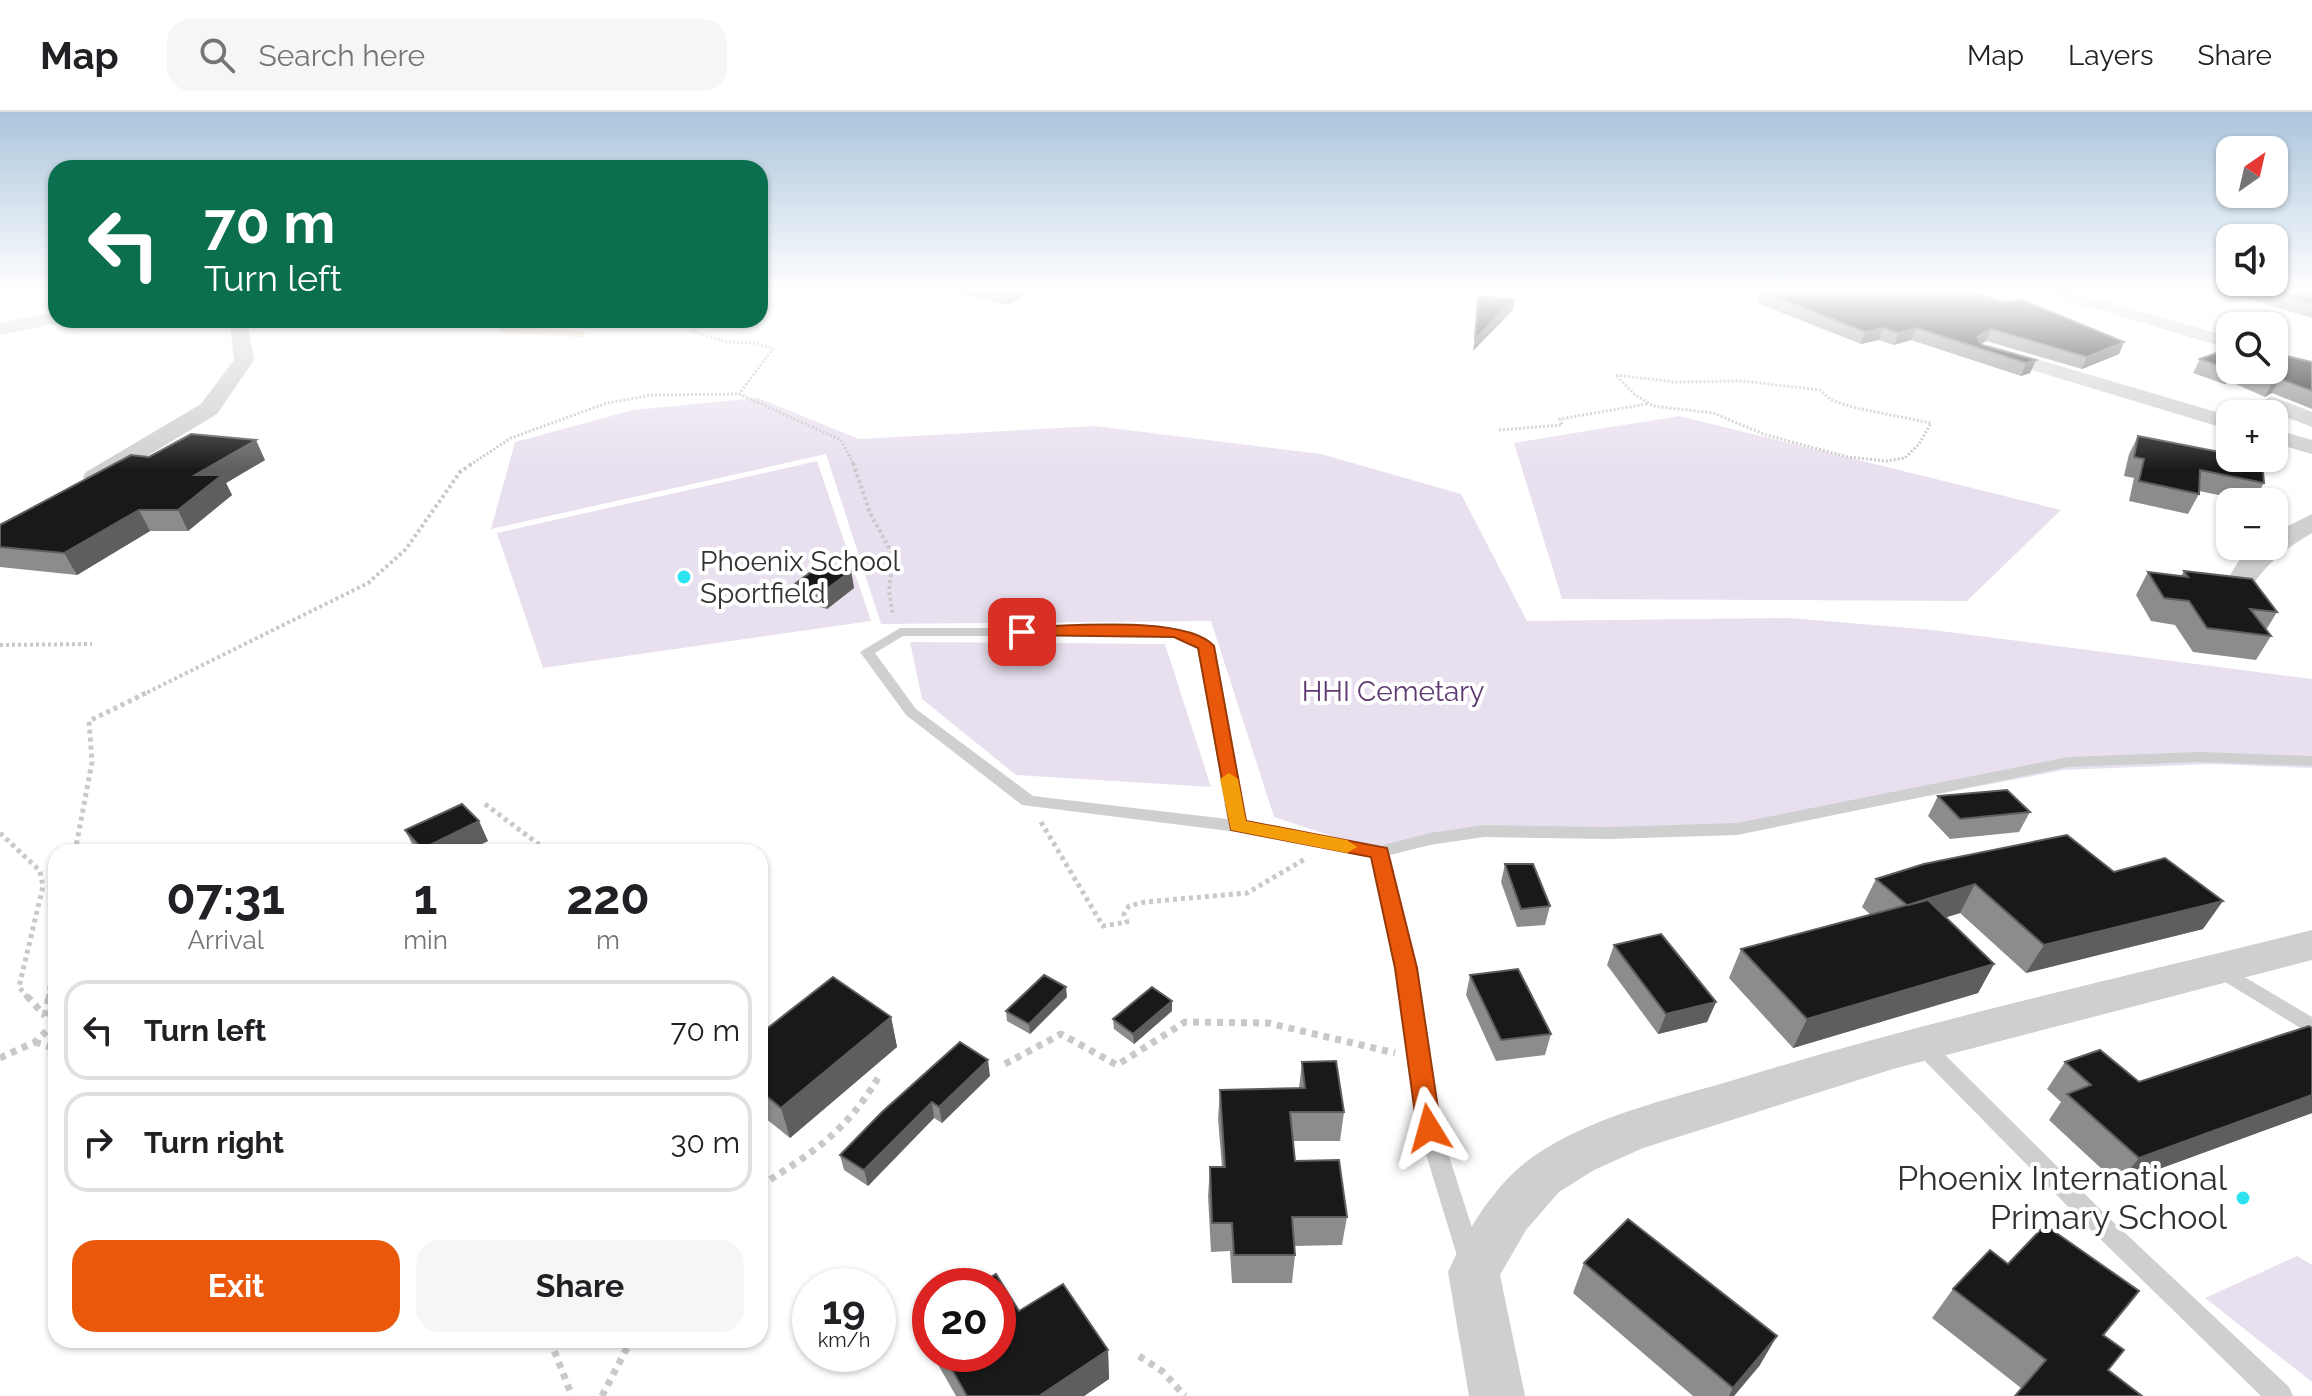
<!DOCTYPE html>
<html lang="en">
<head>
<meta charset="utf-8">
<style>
	body { margin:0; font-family:Raleway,sans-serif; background:#f6f6f6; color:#202124; height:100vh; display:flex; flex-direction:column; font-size:30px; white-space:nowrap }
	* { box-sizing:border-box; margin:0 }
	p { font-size:26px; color:#757577 }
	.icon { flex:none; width:44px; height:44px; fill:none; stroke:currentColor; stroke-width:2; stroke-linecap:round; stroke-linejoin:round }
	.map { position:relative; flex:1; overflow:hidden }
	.panel { position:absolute; left:48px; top:732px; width:720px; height:504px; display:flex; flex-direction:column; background:#fff; border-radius:24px; box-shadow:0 2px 6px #0004 }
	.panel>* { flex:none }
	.top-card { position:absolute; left:48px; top:48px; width:720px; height:168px; border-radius:24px; box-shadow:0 2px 6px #0004; background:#0b6e4f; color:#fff; overflow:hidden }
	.needle { width:52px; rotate:34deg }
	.buttons { position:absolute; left:2216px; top:24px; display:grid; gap:16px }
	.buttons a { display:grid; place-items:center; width:72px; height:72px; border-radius:16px; background:#fff; box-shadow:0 2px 6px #0004; font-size:40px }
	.speed { position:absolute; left:792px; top:1156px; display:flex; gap:16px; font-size:40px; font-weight:700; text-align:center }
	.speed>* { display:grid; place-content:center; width:104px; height:104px; border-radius:50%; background:#fff; box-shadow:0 2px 6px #0004; line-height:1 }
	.speed small { font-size:20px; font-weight:400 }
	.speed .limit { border:12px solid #d22; background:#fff; color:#111 }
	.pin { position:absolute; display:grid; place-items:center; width:68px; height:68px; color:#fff; margin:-34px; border-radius:16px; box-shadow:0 4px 12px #0006 }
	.me { position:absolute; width:88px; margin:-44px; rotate:352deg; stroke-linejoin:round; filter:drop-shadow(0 0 6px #0008) }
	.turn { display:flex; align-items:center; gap:28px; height:168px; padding:0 24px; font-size:36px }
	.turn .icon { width:104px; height:104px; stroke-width:2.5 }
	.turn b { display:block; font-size:56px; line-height:68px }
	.eta { display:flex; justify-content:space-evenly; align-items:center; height:136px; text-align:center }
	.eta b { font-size:48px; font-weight:700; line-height:56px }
	.cta { display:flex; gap:16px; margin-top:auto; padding:16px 24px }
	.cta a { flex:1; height:92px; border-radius:24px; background:#ea580c; color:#fff; font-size:32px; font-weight:700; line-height:92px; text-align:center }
	.cta a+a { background:#f6f6f6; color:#202124 }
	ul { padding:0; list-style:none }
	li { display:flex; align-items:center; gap:24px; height:100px; margin:0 16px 12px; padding:0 8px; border:4px solid #e0e0e0; border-radius:24px }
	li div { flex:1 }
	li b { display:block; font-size:30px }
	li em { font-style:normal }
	header { display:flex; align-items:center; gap:48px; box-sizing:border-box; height:112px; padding:0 40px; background:#fff; border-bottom:2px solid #e0e0e0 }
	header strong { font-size:38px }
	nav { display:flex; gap:44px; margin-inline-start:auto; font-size:28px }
	.search { width:560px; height:72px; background:#f6f6f6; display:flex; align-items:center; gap:20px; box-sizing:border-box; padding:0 28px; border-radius:24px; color:#757577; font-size:30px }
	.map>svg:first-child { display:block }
	.green { fill:#e9e0ef }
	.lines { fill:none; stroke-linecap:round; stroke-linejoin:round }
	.stream { stroke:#efdecb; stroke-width:6 }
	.path-far3 { stroke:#c9c9c9; stroke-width:3; stroke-dasharray:2 2; stroke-linecap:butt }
	.path-far2 { stroke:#c9c9c9; stroke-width:4; stroke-dasharray:3 3; stroke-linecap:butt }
	.path-far1 { stroke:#c9c9c9; stroke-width:5; stroke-dasharray:4 4; stroke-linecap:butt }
	.path { stroke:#c9c9c9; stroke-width:7; stroke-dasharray:6 6; stroke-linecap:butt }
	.lane { fill:#cfcfcf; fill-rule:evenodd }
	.street { fill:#cfcfcf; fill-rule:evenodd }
	.wall { fill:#8c8c8c }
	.shaded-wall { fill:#5e5e5e }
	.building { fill:#191919; stroke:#5e5e5e; stroke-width:2 }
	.route { fill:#ea580c; stroke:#983908; stroke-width:2 }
	.slow { fill:#f59e0b }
	.poi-dot { fill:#2de3f0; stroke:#fff; stroke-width:3 }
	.labels { text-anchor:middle; stroke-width:8; stroke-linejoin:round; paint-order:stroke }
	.poi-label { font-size:28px; fill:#323232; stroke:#fff; text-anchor:start }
	.park-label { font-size:28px; fill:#5f3b71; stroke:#fff }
	.near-poi-label { font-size:34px; fill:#323232; stroke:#fff; text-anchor:end }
</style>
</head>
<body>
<header>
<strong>Map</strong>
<div class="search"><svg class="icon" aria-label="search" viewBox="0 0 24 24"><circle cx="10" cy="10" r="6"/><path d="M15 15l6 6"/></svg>Search here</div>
<nav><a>Map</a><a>Layers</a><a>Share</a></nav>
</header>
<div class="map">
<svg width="2312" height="1284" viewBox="0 0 2312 1284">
	<rect width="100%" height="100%" fill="#fff"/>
	<g class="green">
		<path d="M758 286 859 327 1095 314 1321 342 1461 382 1527 509 1790 506 1933 518 2312 567V656L2211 652 2064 658 1739 720 1485 722 1377 739 1274 705 1211 509 881 512 826 342 491 417 515 330 633 298Z"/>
		<path d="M1679 304 2061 398 1967 489 1562 487 1514 331Z"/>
		<path d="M817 349 871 509 543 556 497 421Z"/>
		<path d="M910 530 1165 532 1211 675 1016 663 922 587Z"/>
		<path d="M2297 1144 2312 1153V1270L2205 1186Z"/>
	</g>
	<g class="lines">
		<path class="stream" d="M488 208 506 218 582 222"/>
		<g class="path-far3">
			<path d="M705 208 692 219 726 230 756 231 773 237 739 282"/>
			<path d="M1616 263 1674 270 1743 269 1820 278 1831 288 1856 296 1931 311 1919 332 1905 346 1886 349 1848 345 1766 323 1713 301 1653 294 1634 282Z"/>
			<path d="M1499 318 1562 313 1560 307 1647 292"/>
			<path d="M470 353 511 326 607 291 652 283 739 282 841 328 854 353"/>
		</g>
		<g class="path-far2">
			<path d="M853 351 870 401 893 443 889 479 893 504"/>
			<path d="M0 533 92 532"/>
			<path d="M142 583 368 471 406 437 460 360 473 351"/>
		</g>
		<g class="path-far1">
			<path d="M485 692 549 740"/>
			<path d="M1041 710 1103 814 1127 810 1124 802 1129 794 1145 790 1247 781 1305 747"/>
			<path d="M0 721 40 759 43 774 19 875 28 886"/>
			<path d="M75 740 92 650 89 609 146 581"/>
			<path d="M48 886 56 843"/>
		</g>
		<g class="path">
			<path d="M27 884 45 904"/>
			<path d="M45 904 49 884"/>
			<path d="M35 930 56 937"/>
			<path d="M0 946 35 930 56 910"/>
			<path d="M1005 952 1061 922 1117 953 1185 910 1268 911 1395 941"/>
			<path d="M760 1074C812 1041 845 1021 878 966"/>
			<path d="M550 1228 572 1284"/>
			<path d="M1139 1244 1162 1259 1185 1284"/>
			<path d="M602 1284 631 1228"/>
		</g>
		<g class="lane">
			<path d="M900 516H1174L1200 523 1213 534 1245 710 1380 734 1430 721 1484 713 1609 715 1737 711 2068 645 2200 640 2312 644V654L2200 650 2068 655 1737 723 1609 727 1484 725 1430 733 1390 743 1416 856 1440 1016 1482 1147 1478 1155 1470 1158 1462 1155 1458 1147 1418 1016 1396 856 1372 744 1237 720 1022 693 906 603 860 540ZM903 524H1173L1190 529 1199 536 1227 707 1033 684 916 597 875 541Z"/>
			<path d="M2219 850 2312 905V923L2212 862 2209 857 2212 852Z"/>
			<path d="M1922 925 1929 927 2107 1104 2289 1275 2293 1284H2261L2091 1118 1915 939 1912 933 1915 927Z"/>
		</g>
		<g class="street">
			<path d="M2033 178H2064L2230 225V237Z"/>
			<path d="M56 200V208L63 210 0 223V211Z"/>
			<path d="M223 208H247L254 248 217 302 104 370H86L83 365 86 360 201 292 234 248 230 213Z"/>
			<path d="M1989 233 2230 304V318L1982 243 1979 239 1982 235Z"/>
			<path d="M2271 284 2312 300V315L2263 296 2260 291Z"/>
			<path d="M2274 317 2312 328V342L2274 331Z"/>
			<path d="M2312 402V421C2285 437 2269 449 2251 475H2231L2227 469C2241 445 2244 434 2274 434V421Z"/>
			<path d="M2312 818V848L1893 957 1643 1036 1594 1058 1559 1080 1526 1118 1500 1163 1525 1284H1469L1448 1160C1467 1118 1495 1071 1534 1044 1592 1004 1670 987 1737 967 1926 909 2120 866 2312 818Z"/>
		</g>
	</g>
	<g class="wall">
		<path d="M962 178H1030L1009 193 962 183Z"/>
		<path d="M2199 178H2312V206L2232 182Z"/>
		<path d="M1761 179 2124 230 2119 242 2082 257 1986 229 1982 232 2036 248 2030 261 2021 264 1911 228 1894 233 1879 228 1861 232 1757 191Z"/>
		<path d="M2200 247 2230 258H2274L2312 250V297L2272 281 2265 285 2231 270 2224 272 2193 261Z"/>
		<path d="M2138 324 2264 371 2253 390 2199 379V382L2188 402 2129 389 2134 366 2124 364 2129 342Z"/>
		<path d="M149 345 265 348 226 371 232 383 188 419H150L77 463 0 455V413Z"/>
		<path d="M851 459 854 476 827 497 800 489 796 471Z"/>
		<path d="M2184 459 2277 500 2266 518 2271 524 2256 548 2193 540 2175 513 2151 509 2136 483 2148 460 2181 464Z"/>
		<path d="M1938 684 2030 700 2019 720 1950 727 1928 704Z"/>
		<path d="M405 718 488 729 465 740H416Z"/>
		<path d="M1505 752 1550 794 1545 813 1517 815 1501 770Z"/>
		<path d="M2114 760 2203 817 2026 861 1960 801 1946 805 1994 852 1978 881 1793 936 1729 866 1741 837 1871 803 1862 795 1876 767Z"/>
		<path d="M1614 833 1716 890 1707 910 1658 922 1607 853Z"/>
		<path d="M1470 863 1551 922 1545 943 1496 949 1466 883Z"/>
		<path d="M1067 885 1030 922 1007 909 1006 899Z"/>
		<path d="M1172 889V899L1134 932 1114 917 1113 907Z"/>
		<path d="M891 905 897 935 790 1026 760 1002V922Z"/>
		<path d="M2312 916V1001L2118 1072 2049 1008 2061 990 2047 977 2065 950 2139 970Z"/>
		<path d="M1302 950 1344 1000 1340 1029H1293L1295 1049 1347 1105 1342 1133 1294 1134 1295 1143 1292 1171H1232L1230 1139 1211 1140 1208 1084 1210 1055H1222L1218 1007 1220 978 1299 976Z"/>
		<path d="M990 964 942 1011 934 1006 868 1074 844 1058 840 1043 882 1000Z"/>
		<path d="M1584 1151 1760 1253 1734 1284H1693L1573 1181Z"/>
		<path d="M1953 1177 2103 1223 2021 1276 1932 1206Z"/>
		<path d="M1019 1199 1108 1238 1109 1267 1084 1284H956L932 1242H998Z"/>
		<path d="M930 1202V1238L922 1207Z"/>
	</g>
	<g class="shaded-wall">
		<path d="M1009 178H1030L1009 193 1008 179Z"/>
		<path d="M1515 187 1513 198 1473 239 1475 227Z"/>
		<path d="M1883 216 1879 228 1861 232 1865 220Z"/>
		<path d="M1916 216 1911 228 1894 233 1899 221Z"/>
		<path d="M1991 217 1986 229 1976 235 1977 225Z"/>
		<path d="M2124 230 2119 242 2082 257 2087 245Z"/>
		<path d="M2036 248 2030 261 2021 264 2026 251Z"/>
		<path d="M2232 258H2237L2231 270 2224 272Z"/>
		<path d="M2280 267 2272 281 2265 285 2272 270Z"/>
		<path d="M256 328 265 348 226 371 232 383 188 419 178 398 195 363Z"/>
		<path d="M139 398 150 419 77 463 64 441Z"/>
		<path d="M851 459 854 476 827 497 824 479Z"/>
		<path d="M479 709 488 729 465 740H424L422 737Z"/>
		<path d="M1975 772 1960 801 1894 822 1908 793Z"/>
		<path d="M2223 789 2203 817 2026 861 2044 833Z"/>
		<path d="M1994 852 1978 881 1793 936 1807 907Z"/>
		<path d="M1066 875 1067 885 1030 922 1029 912Z"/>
		<path d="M1172 889V899L1134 932 1133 922Z"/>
		<path d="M1716 890 1707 910 1658 922 1666 902Z"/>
		<path d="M891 905 897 935 790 1026 781 996Z"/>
		<path d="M988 948 990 964 942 1011 939 995Z"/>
		<path d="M2312 983V1001L2118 1072 2139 1046Z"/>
		<path d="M932 990 934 1006 868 1074 864 1058Z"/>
		<path d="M1777 1224 1760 1253 1734 1284H1729L1733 1276Z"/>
		<path d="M1108 1238 1109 1267 1084 1284H1039Z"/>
	</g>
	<g class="building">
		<path d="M1764 178H1967L2003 190 2022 188 2124 230 2087 245 1991 217 1977 225 1982 233 2036 248 2026 251 1916 216 1899 221 1883 216 1865 220 1761 179Z"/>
		<path d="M2265 178H2312V192Z"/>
		<path d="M1478 184 1515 187 1475 227Z"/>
		<path d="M2230 236V258L2200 247Z"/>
		<path d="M2274 241 2312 250V279L2280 267 2272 270 2242 258H2274Z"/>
		<path d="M191 322 256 328 195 363H222L178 398H139L64 441 0 435V413L131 343 149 345Z"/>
		<path d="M2138 324 2230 342V346H2252L2262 348 2264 371 2200 358 2199 382 2139 369 2144 347 2134 345Z"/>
		<path d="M823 451 851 459 824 479 796 471Z"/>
		<path d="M2184 459 2252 467 2277 500 2250 497 2271 524 2207 516 2189 489 2164 486 2148 460 2188 465Z"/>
		<path d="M2007 678 2030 700 1960 707 1938 684Z"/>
		<path d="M462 692 479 709 422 737 405 718Z"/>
		<path d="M2067 723 2114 760 2165 746 2223 789 2044 833 1975 772 1908 793 1928 788 1994 852 1807 907 1741 837 1907 793 1876 767 1924 752Z"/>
		<path d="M1505 752H1533L1550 794 1521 797Z"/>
		<path d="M1661 822 1716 890 1666 902 1614 833Z"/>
		<path d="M1518 857 1551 922 1501 928 1470 863Z"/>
		<path d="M1044 863 1066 875 1029 912 1006 899Z"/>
		<path d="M833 865 891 905 781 996 760 979V922Z"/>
		<path d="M1152 875 1172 889 1133 922 1113 907Z"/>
		<path d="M2309 914 2312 916V983L2139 1046 2067 982 2091 973 2065 950 2100 938 2139 970Z"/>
		<path d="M960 930 988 948 939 995 932 990 864 1058 840 1043 882 1000Z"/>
		<path d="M1336 949 1344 1000H1290L1295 1049 1339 1048 1347 1105H1292L1295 1143H1234L1232 1111H1212L1210 1055H1225L1220 978 1305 976 1302 950Z"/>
		<path d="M1628 1107 1777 1224 1733 1276 1584 1151Z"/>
		<path d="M2045 1113 2139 1179 2103 1223 2124 1238 2108 1258 2142 1284H2015L2046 1248 1953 1177 1990 1138 2008 1152Z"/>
		<path d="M996 1162 1019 1199 1063 1172 1108 1238 1039 1284H967L943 1242H998V1174H977Z"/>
		<path d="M930 1202V1220L922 1207Z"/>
	</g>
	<linearGradient id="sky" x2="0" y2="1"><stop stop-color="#abc5dc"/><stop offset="0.5" stop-color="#fff"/><stop offset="1" stop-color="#fff" stop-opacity="0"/></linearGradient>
	<rect width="2312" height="358" fill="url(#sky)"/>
	<path class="route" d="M1022 515C1064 515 1186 502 1214 534L1246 709 1387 736 1417 856 1441 1016 1438 1023 1429 1027 1420 1023 1417 1016 1395 856 1371 745 1231 718 1198 536 1174 525 1016 523 1014 520Z"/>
	<path class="slow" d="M1229 661 1238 667 1246 709 1347 728 1357 735 1347 741 1231 718 1220 667Z"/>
	<g class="poi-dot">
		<circle cx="684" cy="465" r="8"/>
		<circle cx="2243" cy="1086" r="8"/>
	</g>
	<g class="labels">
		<g class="poi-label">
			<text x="700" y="459">Phoenix School<tspan x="700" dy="32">Sportfield</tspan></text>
		</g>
		<g class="park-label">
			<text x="1393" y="589">HHI Cemetary</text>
		</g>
		<g class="near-poi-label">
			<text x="2227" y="1078">Phoenix International<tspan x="2227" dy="39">Primary School</tspan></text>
		</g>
	</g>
</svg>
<div class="buttons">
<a><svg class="needle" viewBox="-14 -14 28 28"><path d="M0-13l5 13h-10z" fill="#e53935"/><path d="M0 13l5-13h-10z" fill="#757577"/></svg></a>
<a><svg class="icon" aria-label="sound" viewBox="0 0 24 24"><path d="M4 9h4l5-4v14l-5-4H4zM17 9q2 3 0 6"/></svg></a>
<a><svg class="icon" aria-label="search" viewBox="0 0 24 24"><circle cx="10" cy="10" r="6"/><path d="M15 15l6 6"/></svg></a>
<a>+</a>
<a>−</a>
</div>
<div class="speed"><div>19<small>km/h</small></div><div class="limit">20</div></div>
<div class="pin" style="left:1022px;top:520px;background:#d93025"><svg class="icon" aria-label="arrive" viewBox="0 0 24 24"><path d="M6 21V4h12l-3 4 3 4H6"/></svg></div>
<svg class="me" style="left:1429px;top:1016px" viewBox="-20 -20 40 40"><path d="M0-17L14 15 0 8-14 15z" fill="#ea580c" stroke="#fff" stroke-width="4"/></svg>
<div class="top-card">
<div class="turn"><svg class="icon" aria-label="left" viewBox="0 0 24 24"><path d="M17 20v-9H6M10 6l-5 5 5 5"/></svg><div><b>70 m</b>Turn left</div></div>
</div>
<section class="panel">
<div class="eta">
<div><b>07:31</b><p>Arrival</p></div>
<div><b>1</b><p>min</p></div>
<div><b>220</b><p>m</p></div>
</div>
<ul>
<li><svg class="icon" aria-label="left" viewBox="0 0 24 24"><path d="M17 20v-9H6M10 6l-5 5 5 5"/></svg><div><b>Turn left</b></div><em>70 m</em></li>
<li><svg class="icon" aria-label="right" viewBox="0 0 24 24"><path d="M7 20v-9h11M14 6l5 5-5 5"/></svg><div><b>Turn right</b></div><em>30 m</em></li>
</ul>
<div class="cta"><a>Exit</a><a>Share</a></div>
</section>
</div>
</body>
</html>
